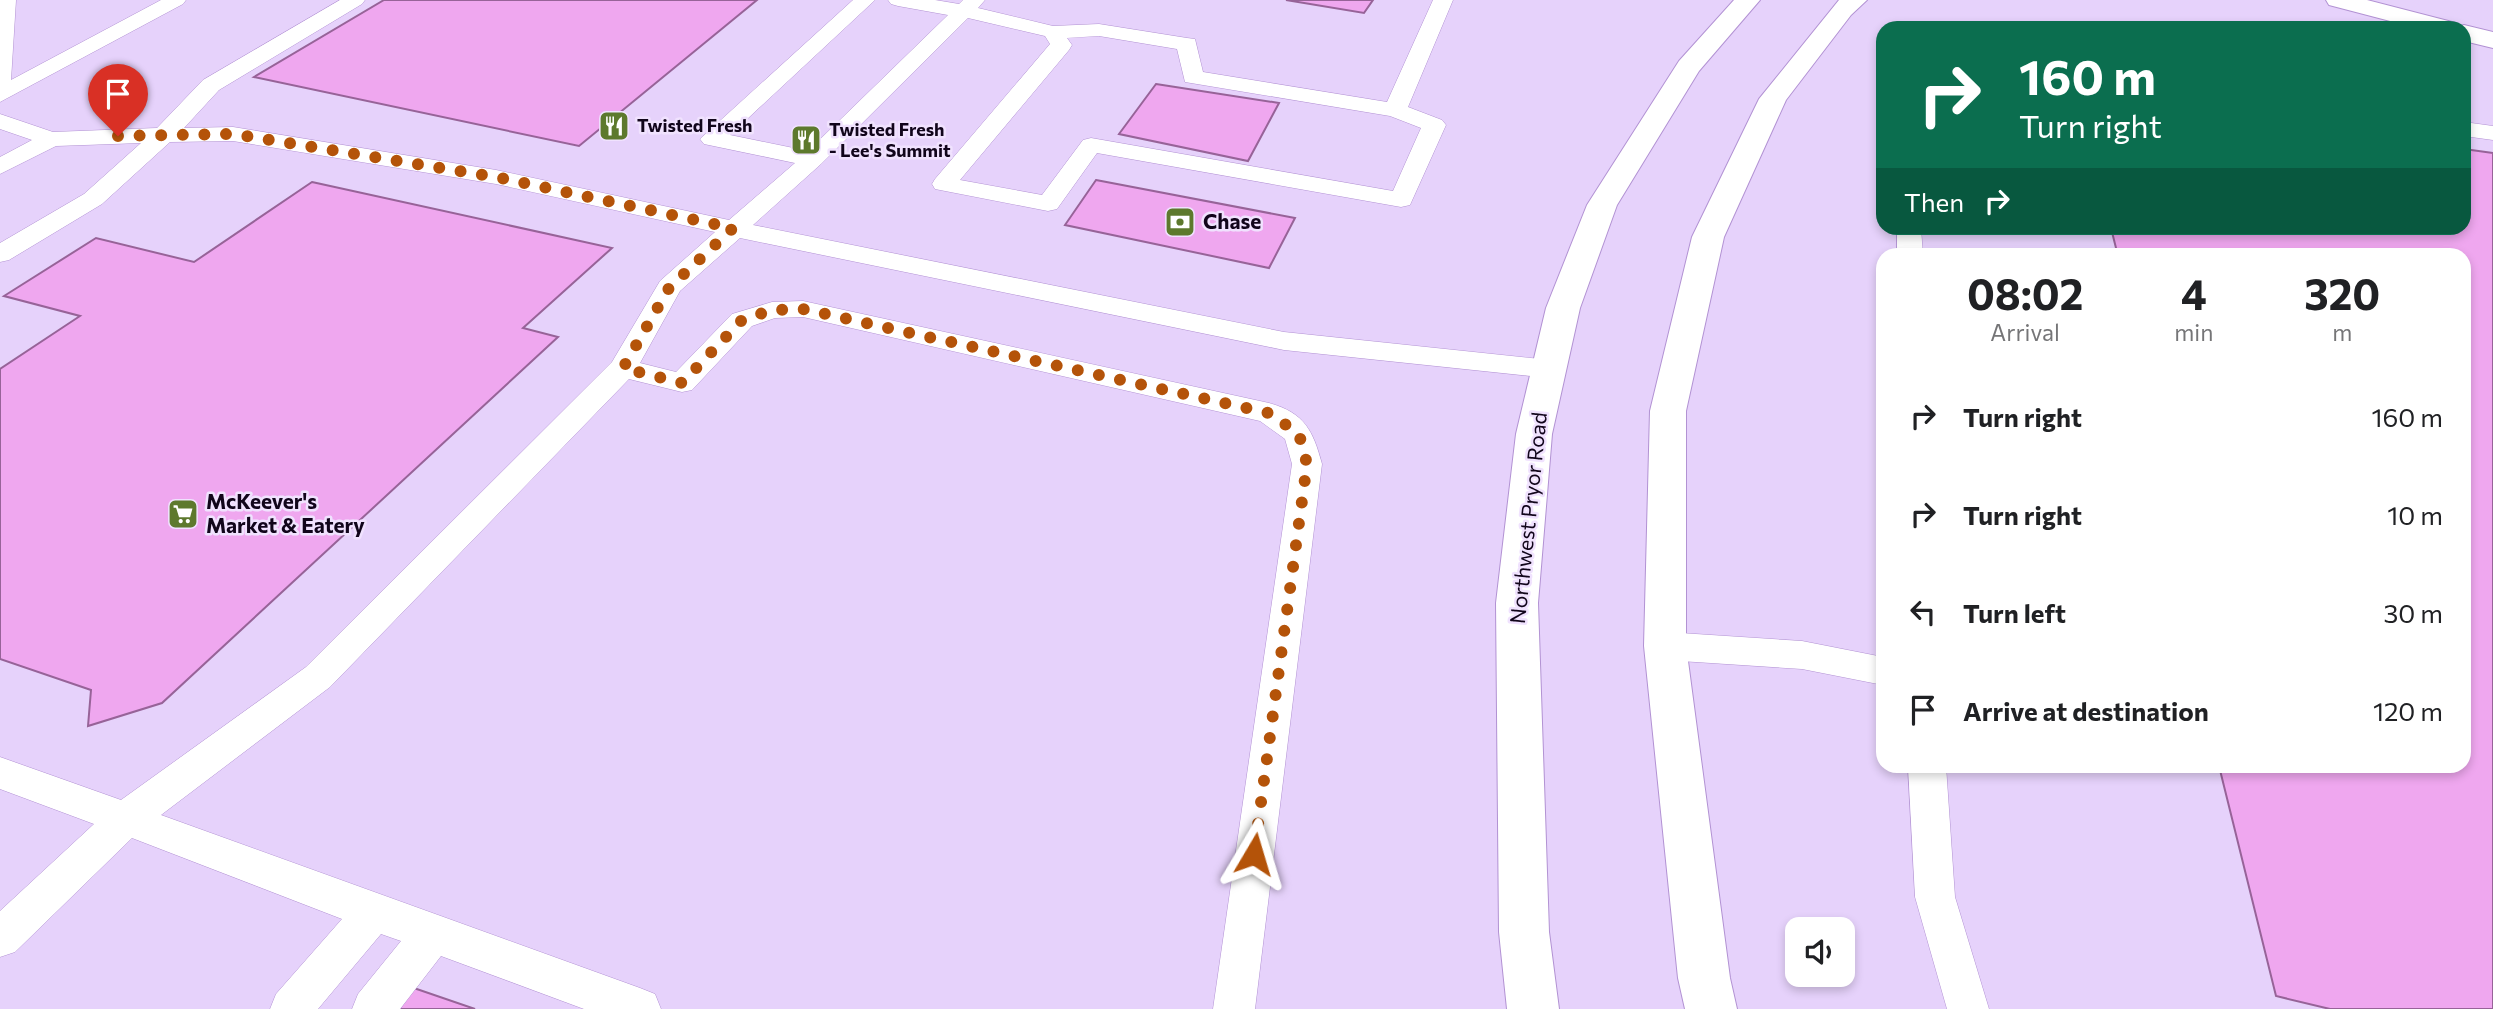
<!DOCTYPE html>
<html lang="en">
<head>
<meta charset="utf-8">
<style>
	body { margin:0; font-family:Commissioner,sans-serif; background:#f6f6f6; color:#202124; height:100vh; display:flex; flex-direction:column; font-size:26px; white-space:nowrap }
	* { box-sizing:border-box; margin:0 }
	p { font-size:23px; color:#757577 }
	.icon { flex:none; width:38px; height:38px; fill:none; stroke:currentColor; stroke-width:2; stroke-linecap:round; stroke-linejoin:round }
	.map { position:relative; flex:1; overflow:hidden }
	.panel { position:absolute; left:1876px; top:248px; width:595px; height:525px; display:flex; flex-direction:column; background:#fff; border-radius:21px; box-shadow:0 4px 10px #0003 }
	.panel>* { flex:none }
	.top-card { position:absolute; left:1876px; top:21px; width:595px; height:214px; border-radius:21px; box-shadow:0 4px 10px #0003; background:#0b6e4f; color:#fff; overflow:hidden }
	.controls { position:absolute; left:1785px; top:917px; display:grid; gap:14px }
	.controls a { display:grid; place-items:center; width:70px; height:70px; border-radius:14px; background:#fff; box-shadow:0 4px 10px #0003; font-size:35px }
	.pin { position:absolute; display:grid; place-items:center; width:60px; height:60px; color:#fff; margin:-72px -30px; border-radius:50% 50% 50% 0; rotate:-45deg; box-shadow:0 0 7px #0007 }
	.pin .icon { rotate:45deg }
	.me { position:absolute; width:77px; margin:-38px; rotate:7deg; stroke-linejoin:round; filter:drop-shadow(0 0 5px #0008) }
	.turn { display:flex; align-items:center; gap:24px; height:147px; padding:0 28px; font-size:32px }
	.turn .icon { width:91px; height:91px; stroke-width:2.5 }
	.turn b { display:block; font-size:49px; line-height:60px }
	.then { display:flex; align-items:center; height:66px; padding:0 28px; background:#0003; gap:14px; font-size:26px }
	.eta { display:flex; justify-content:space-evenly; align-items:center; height:119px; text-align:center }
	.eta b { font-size:42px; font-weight:700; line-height:49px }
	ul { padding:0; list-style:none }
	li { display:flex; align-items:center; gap:21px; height:98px; padding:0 28px }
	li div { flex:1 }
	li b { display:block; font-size:26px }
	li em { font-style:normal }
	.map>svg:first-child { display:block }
	.building { fill:#efa7ef; stroke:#976398; stroke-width:2 }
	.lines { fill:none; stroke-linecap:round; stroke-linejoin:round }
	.service-casing { stroke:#b292d3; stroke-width:1 }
	.minor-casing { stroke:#b292d3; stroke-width:2 }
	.secondary-casing { stroke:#b292d3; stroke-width:2 }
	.service { fill:#fff; fill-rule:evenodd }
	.minor { fill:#fff; fill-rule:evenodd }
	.secondary { fill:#fff; fill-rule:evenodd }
	.route { stroke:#b45309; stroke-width:12; stroke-dasharray:0 21.6 }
	.labels { text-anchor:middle; stroke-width:5; stroke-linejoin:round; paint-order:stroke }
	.far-poi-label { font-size:18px; font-weight:bold; fill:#11051b; stroke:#f0e2fe; text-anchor:start }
	.poi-label { font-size:21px; font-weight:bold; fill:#11051b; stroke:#f0e2fe; text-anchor:start }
	.street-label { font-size:21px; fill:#11051b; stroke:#f0e2fe }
</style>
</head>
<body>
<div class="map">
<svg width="2493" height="1009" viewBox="0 0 2493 1009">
	<rect width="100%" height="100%" fill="#e6d2fb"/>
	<g class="building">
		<path d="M384 0H757L579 146 254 77Z"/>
		<path d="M1286 0H1373L1364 13Z"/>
		<path d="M1156 84 1279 103 1248 161 1119 134Z"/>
		<path d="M2464 149 2493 153V1009H2330L2276 996 2219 766H2464V256H2118L2111 228H2464Z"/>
		<path d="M1096 180 1295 218 1269 268 1065 225Z"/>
		<path d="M312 182 612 248 523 328 558 337 162 703 88 726 91 690 0 659V369L80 316 4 296 96 238 194 262Z"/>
		<path d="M405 985 475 1009H384Z"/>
	</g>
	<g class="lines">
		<g class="service-casing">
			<g id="service">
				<path d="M0 0H16L11 80 161 0H186L183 4 0 102Z"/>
				<path d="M340 0H365L362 4 219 90 184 128 233 127 496 170 729 220 795 163 704 144 700 139 853 0H875L730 135 808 151 948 15 898 6 891 4 888 0H935L959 4 963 0H985L978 8 1053 26 1099 24 1187 38 1195 39 1203 72 1387 102 1433 0H1453L1408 107 1442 120 1446 125 1410 205 1401 207 1097 153 1057 209 1048 211 935 189 932 184 935 179 1050 44 1045 36 968 18 821 164 753 225 1284 332 1549 360 1559 362 1563 369 1559 376 1549 378 1284 350 740 238 680 291 640 363 676 372 732 314 772 302 803 301 1269 403C1305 413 1313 431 1322 464L1255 1009H1213L1292 464 1285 439 1260 421 803 317 775 318 752 326 692 390 682 392 629 379 330 687 161 815 640 988 655 994 661 1009H584L441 956 400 1009H352L358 994 401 941 381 934 318 1009H270L276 994 342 919 132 838 15 952 0 957V911L94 824 0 789V757L121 800 306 667 612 362 660 281 715 232 496 184 233 141 170 142 102 204 9 260 0 262V243L84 194 141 143 56 146 0 174V157L32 140 0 129V114L53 132 157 128 203 80ZM1099 36 1177 49 1185 82 1390 116 1421 128 1393 191 1091 138 1083 140 1042 195 960 180 1069 50 1072 45 1067 38Z"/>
				<path d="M2464 122 2493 126V140L2464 136Z"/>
				<path d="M1897 228H1921L1923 256H1897Z"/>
				<path d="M1665 632 1802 641 1883 657V685L1802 669 1665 660 1653 656 1648 646 1653 636Z"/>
				<path d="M1908 766H1946L1955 897 1989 1009H1947L1915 897Z"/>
			</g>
		</g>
		<g class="minor-casing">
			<path id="minor" d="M2326 0H2367L2456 23 2459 27 2464 25 2493 32V48L2464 41V28H2417L2329 5Z"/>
		</g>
		<g class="secondary-casing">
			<g id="secondary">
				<path d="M1734 0H1760L1699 71 1617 205 1580 308 1552 434 1538 603 1549 932 1559 1009H1507L1499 932 1496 603 1516 434 1546 308 1587 205 1679 61Z"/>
				<path d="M1839 0H1867L1851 15 1786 100 1724 237 1686 411V646L1730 978 1737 1009H1685L1678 978 1644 646 1650 411 1692 237 1759 99Z"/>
			</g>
		</g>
		<use href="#service" class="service"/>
		<use href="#minor" class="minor"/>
		<use href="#secondary" class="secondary"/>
	</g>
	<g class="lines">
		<path class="route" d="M118 136 233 134 496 177 733 228 669 288 623 368 682 383 742 320 772 310 803 309 1269 413 1299 434 1307 464 1254 854"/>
	</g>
	<defs>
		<g id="restaurant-square" transform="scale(1.575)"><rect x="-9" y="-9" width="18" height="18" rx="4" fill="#5d792d" stroke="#f0e2fe"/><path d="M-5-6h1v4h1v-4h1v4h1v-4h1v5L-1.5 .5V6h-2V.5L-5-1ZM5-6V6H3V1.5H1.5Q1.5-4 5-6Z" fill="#fff"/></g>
		<g id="bank-square" transform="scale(1.575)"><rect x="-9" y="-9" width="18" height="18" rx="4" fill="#5d792d" stroke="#f0e2fe"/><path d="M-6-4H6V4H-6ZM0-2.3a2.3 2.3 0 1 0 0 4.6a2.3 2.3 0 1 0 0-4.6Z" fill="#fff"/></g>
		<g id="supermarket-square" transform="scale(1.575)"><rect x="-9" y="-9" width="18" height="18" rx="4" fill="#5d792d" stroke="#f0e2fe"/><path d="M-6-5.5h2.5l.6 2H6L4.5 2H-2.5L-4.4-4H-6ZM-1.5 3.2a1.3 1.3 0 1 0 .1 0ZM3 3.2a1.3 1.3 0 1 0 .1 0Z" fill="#fff"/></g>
	</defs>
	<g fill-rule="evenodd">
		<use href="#restaurant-square" x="614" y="126"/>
		<use href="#restaurant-square" x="806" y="140"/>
		<use href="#bank-square" x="1180" y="222"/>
		<use href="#supermarket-square" x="183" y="514"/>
	</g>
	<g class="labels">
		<g class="far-poi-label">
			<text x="637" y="132">Twisted Fresh</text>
			<text x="829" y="136">Twisted Fresh<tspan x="829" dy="21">- Lee's Summit</tspan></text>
		</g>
		<g class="poi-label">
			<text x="1203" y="229">Chase</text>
			<text x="206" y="509">McKeever's<tspan x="206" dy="24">Market &amp; Eatery</tspan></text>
		</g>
		<g class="street-label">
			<text transform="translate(1529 518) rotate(-84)" y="7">Northwest Pryor Road</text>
		</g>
	</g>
</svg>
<div class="controls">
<a><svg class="icon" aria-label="sound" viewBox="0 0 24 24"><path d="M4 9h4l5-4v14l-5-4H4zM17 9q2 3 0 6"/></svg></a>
</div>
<div class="pin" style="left:118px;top:136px;background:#d93025"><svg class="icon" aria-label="arrive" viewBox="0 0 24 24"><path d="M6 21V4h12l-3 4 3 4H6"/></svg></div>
<svg class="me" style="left:1254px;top:854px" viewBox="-20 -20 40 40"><path d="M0-17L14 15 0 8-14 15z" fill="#b45309" stroke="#fff" stroke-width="4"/></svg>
<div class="top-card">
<div class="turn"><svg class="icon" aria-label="right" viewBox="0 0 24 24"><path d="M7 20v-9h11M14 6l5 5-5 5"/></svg><div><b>160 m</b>Turn right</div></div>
<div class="then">Then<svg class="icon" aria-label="right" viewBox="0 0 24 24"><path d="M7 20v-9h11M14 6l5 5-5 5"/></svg></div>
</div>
<section class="panel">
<div class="eta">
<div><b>08:02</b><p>Arrival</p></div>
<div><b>4</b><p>min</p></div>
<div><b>320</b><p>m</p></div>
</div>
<ul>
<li><svg class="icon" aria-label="right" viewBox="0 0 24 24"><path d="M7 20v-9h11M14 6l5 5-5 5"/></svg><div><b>Turn right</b></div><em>160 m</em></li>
<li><svg class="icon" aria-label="right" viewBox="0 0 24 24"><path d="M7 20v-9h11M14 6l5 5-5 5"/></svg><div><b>Turn right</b></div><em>10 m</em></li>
<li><svg class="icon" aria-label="left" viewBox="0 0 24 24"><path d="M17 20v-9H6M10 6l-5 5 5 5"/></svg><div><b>Turn left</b></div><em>30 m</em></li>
<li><svg class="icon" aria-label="arrive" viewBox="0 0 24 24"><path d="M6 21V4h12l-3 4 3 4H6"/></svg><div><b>Arrive at destination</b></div><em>120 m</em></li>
</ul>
</section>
</div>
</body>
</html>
